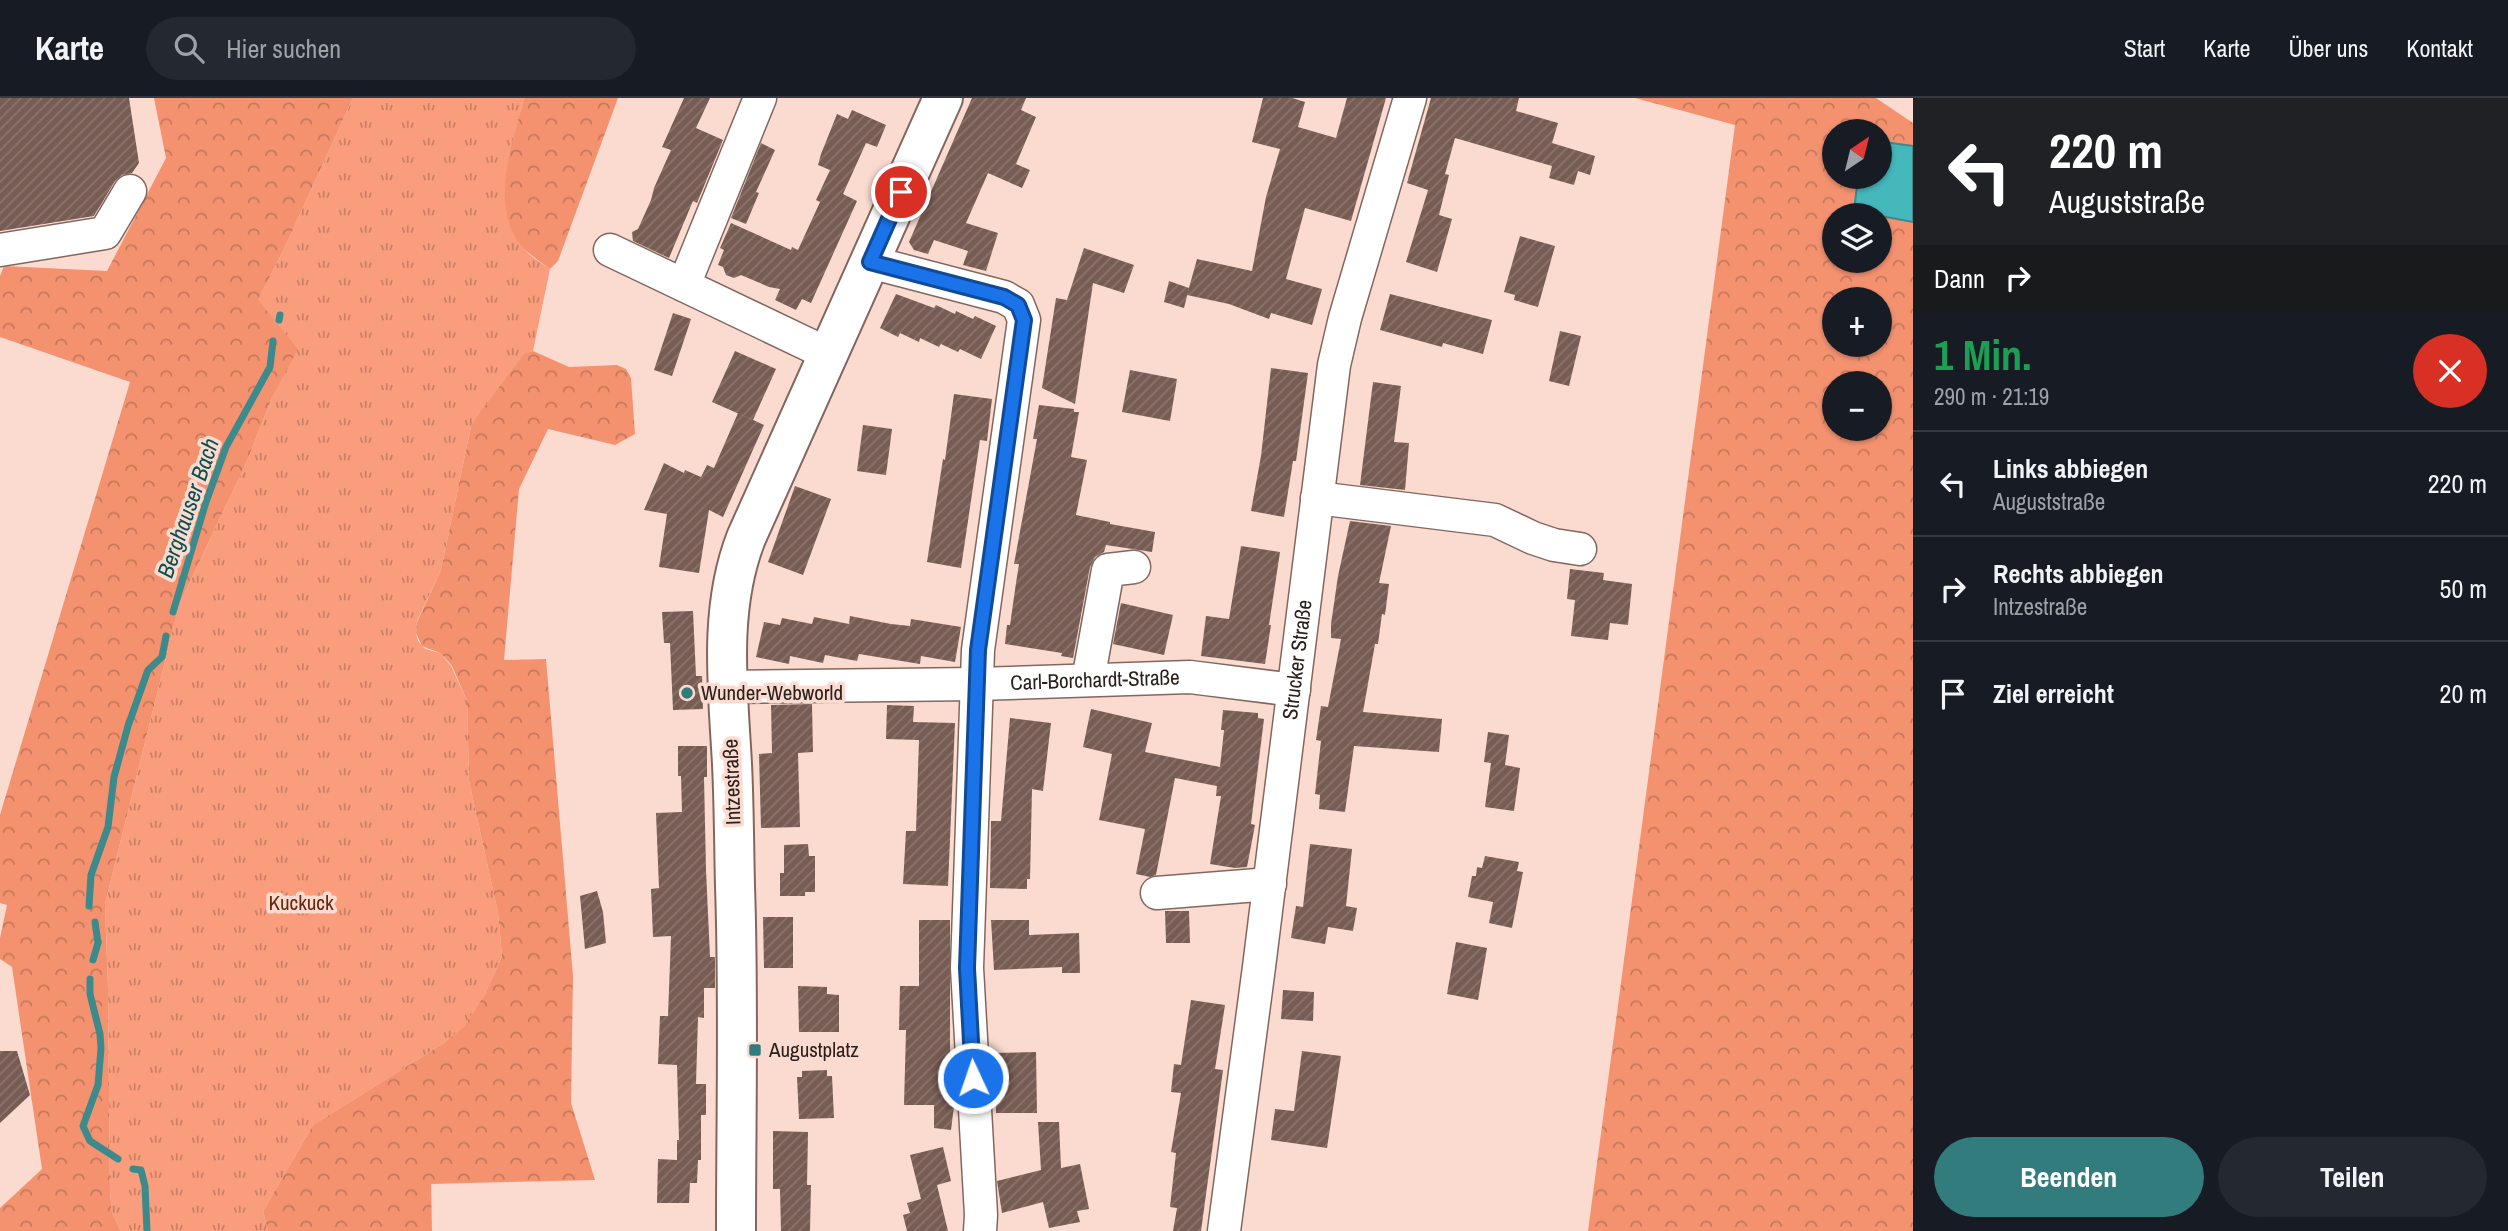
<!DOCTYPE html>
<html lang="de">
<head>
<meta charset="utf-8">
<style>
	body { margin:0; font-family:"Archivo Narrow",sans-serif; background:#242831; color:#f1f3f6; height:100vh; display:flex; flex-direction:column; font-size:26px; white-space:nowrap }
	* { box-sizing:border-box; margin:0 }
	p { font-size:23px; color:#9ea1a6 }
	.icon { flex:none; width:38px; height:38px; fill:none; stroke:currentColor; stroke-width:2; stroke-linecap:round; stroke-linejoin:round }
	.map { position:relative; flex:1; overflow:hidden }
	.panel { display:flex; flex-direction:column; background:#171b24; width:595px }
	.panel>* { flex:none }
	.top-card { background:#202124; color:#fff; overflow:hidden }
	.needle { width:46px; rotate:35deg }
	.controls { position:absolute; left:1822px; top:21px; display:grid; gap:14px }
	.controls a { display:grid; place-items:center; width:70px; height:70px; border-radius:50%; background:#171b24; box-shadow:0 2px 5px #0004; font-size:35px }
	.pin { position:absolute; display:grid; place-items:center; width:60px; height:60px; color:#fff; margin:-30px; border:4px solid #fff; border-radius:50%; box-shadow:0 2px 7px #0007 }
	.me { position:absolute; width:77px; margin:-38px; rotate:357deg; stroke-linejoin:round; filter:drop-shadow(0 0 5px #0008) }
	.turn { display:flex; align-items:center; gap:24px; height:147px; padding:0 21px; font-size:32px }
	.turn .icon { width:91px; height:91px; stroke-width:2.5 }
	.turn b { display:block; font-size:49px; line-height:60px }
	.then { display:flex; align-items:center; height:66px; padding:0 21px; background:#0003; gap:14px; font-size:26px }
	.round { display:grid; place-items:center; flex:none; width:74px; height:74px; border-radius:37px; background:#242831 }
	.summary { display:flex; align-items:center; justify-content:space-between; height:119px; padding:0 21px }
	h1 { font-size:42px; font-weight:700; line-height:52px; color:#1e9e55 }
	.cta { display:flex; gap:14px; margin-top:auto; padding:14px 21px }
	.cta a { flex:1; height:80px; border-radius:42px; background:#337c7e; color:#fff; font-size:28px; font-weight:700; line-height:80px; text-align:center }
	.cta a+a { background:#242831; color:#f1f3f6 }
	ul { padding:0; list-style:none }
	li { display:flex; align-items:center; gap:21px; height:105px; padding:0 21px; border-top:2px solid #363941 }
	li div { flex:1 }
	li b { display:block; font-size:26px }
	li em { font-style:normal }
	header { display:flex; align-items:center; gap:42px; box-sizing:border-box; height:98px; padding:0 35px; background:#171b24; border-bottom:2px solid #363941 }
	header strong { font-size:33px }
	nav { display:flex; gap:38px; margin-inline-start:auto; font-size:24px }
	.search { width:490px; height:63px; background:#242831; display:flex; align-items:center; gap:18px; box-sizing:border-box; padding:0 24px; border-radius:38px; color:#9ea1a6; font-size:26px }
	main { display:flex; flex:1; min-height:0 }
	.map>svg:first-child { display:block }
	.grass { fill:url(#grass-tufts) }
	.forest { fill:url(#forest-crowns); fill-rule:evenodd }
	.water { fill:#44b8bb; stroke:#3c8a8b; stroke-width:2 }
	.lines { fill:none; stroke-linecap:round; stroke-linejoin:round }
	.stream { stroke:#3c8a8b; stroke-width:7 }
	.building { fill:url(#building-hatch) }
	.minor-casing { stroke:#83675e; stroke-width:35 }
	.major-casing { stroke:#83675e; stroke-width:42 }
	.minor { stroke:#fff; stroke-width:32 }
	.major { stroke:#fff; stroke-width:38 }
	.route-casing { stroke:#114b97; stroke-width:18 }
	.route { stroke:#1a73e8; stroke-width:12 }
	.poi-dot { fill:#337c7e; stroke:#fbdbd0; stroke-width:2.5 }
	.labels { text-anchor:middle; stroke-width:7; stroke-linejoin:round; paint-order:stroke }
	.street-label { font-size:21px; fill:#2b201c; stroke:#fbdbd0 }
	.poi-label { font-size:21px; fill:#2b201c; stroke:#fbdbd0; text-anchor:start }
	.park-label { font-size:21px; fill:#64270f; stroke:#fbdbd0 }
	.water-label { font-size:23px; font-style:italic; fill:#095051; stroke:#fbdbd0 }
</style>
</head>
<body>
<header>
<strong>Karte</strong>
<div class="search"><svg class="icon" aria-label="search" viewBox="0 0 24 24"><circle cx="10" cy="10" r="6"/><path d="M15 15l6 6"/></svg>Hier suchen</div>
<nav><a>Start</a><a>Karte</a><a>Über uns</a><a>Kontakt</a></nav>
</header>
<main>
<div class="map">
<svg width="1913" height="1133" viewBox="0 0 1913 1133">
	<defs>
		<pattern id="grass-tufts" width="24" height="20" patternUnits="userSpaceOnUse" patternTransform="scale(1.75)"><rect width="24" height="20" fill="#f99d7c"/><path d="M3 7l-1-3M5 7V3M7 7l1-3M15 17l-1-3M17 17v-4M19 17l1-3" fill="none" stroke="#ca8065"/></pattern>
		<pattern id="forest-crowns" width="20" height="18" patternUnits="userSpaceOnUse" patternTransform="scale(1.75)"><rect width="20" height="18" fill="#f49270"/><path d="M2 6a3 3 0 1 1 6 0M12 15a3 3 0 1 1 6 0" fill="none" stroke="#c6775b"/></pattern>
		<pattern id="building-hatch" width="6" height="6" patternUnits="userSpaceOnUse" patternTransform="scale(1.75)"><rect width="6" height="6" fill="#775c53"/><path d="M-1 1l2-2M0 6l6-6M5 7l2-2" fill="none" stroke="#89746d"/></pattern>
	</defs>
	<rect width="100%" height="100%" fill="#fbdbd0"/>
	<path class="grass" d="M353 0H524C511 50 489 112 528 155 534 161 543 166 550 171L533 253 524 257 471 328 441 472 417 523 416 535 418 543 425 551 440 555 451 568 467 603 469 683 498 815 502 858 485 896 464 928 444 945 313 1027 263 1113 268 1133H121L112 1114 110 1094 108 890 105 806 179 507 248 361 272 299 258 202 284 151Z"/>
	<g class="forest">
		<path d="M154 0H353L284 151 258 202 298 251 272 299 248 361 179 507 105 806 108 890 110 1094 112 1114 121 1133H0V1110L42 1071 12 869 0 861V840L7 807 0 805V717L130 284 0 239V178L4 168 107 173 166 60Z"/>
		<path d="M524 0H618L558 163 550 171C538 162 526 155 517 142 491 101 513 43 524 0Z"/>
		<path d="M1635 0H1876L1913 25V1133H1588L1735 27ZM1834 33H1880V79H1834ZM1834 117H1880V163H1834ZM1834 201H1880V247H1834ZM1834 285H1880V331H1834Z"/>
		<path d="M533 253 569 269 617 267 626 271 631 280 635 336 615 347 548 331 519 391 504 562 546 561 573 878 571 1005 595 1082 431 1086 432 1133H268L263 1113 313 1027 444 945 464 928 485 896 502 858 498 815 469 683 467 603 452 568 445 560 440 555 422 548 416 535 417 524 441 472 471 328 478 317 524 256Z"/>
	</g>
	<path class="water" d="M1884 44 1913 48V124L1854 113 1858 79H1880V48Z"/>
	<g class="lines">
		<g class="stream">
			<path d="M279 222 280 217"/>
			<path d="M173 514 206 404 226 349 270 269 273 243"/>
			<path d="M89 808 91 777 108 729 114 679 128 628 148 572 162 559 166 538"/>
			<path d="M93 862 98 845 95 824"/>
			<path d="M90 881V896L100 936 101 950 98 987 83 1028 90 1043 118 1061"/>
			<path d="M133 1071 141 1072 145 1088 147 1133"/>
		</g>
	</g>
	<g class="building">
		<path d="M0 0H129L139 65 132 75 122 77 115 83 94 118 0 133Z"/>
		<path d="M684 0H710L696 30 723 42 697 105 693 103 669 160 633 143 632 134 638 131 651 102 654 90 671 52 662 49Z"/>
		<path d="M972 0H1026L1021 12 1036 19 1016 66 1030 72 1022 90 988 75 966 125 998 135 986 173 963 167 968 153 934 142 928 156 914 152 909 144Z"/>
		<path d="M1263 0H1292L1305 4 1298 29 1336 40 1347 0H1386L1351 123 1305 110 1286 181 1322 191 1312 227 1271 215 1269 221 1229 206 1187 197 1197 161 1252 173 1266 99 1280 51 1252 44Z"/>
		<path d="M1431 0H1519L1516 13 1558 25 1552 45 1595 58 1590 77 1578 73 1574 87 1549 80 1552 68 1455 40 1445 76 1449 77 1439 117 1452 121 1437 174 1406 164 1428 92 1407 85Z"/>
		<path d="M852 12 886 27 877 49 866 45 843 96 857 103 811 205 802 201 796 212 775 202 780 191 769 189 741 177 734 180 726 177 723 169 718 167 724 152 720 150 731 125 791 152 792 149 798 152 820 104 816 102 830 72 818 67 821 56 837 16 848 21Z"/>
		<path d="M761 45 775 52 756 94 759 95 746 126 731 120Z"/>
		<path d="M1520 138 1555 148 1538 209 1514 202 1515 197 1504 194Z"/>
		<path d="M1084 150 1134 167 1124 195 1093 185 1075 306 1042 290 1056 200 1067 202Z"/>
		<path d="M1169 183 1189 190 1184 210 1164 204Z"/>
		<path d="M896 196 934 210 936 207 955 216 956 213 973 221 975 218 996 228 981 261 960 251 958 254 941 246 939 249 920 240 919 244 900 235 898 239 880 230Z"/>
		<path d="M1390 196 1492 222 1483 256 1443 245 1442 249 1380 232Z"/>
		<path d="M673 215 691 221 672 278 654 272Z"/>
		<path d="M1560 233 1581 238 1569 288 1549 283Z"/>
		<path d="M735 253 776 271 753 322 712 304Z"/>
		<path d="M1271 270 1308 275 1296 363H1293L1284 419 1251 413 1261 358Z"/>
		<path d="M1130 272 1177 281 1170 323 1122 314Z"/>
		<path d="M1373 284 1401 288 1394 344 1409 345 1405 392 1360 387Z"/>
		<path d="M954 296 992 301 987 343 980 342 961 470 927 464 943 361 945 362Z"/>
		<path d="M1039 307 1074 311V314H1079L1071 359 1087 362 1076 417 1110 424V426L1155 434 1152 454 1106 447 1104 454 1095 459 1090 469 1073 560 1061 558 1062 555 1005 546 1007 527H1010L1016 485 1019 466H1014L1037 341H1033Z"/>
		<path d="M738 315 764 327 723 419 709 412 699 475 659 469 667 416 644 412 664 365 684 375 685 372 701 379 707 367 714 370Z"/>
		<path d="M863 327 892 331 886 377 857 373Z"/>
		<path d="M795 388 831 401 803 477 768 464Z"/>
		<path d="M1350 423 1391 428 1379 485 1389 486 1385 517 1382 516 1378 546H1375L1363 614 1442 621 1439 654 1354 648 1345 714 1319 711 1320 697 1315 696 1321 643 1316 642 1321 608 1328 609 1341 541 1331 540V526L1338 478Z"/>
		<path d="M1241 448 1280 454 1269 527H1271L1265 566 1201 558 1206 518 1229 521Z"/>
		<path d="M1570 471 1604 475 1603 482 1632 486 1628 527 1610 525 1608 542 1571 538 1575 502 1567 501Z"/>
		<path d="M1121 505 1173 517 1164 557 1113 546Z"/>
		<path d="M693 513 696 578H702L703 611 673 612 670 545H664L662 514Z"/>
		<path d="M850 518 891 526 910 528 911 521 961 529 955 564 921 558 920 566 859 556 857 563 825 557 823 565 790 558 789 566 756 559 764 524 780 527 782 520 812 526 814 519 849 526Z"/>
		<path d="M812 606 813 654 798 655 800 729 761 730 759 656 772 655 771 607Z"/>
		<path d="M887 607 914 608 913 624 955 625 948 788 903 786 906 733H916L919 642 886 641Z"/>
		<path d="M1091 611 1152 625 1145 654 1220 669 1224 632H1221L1223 612 1258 615V620L1264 621 1251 726 1255 727 1247 769 1235 770 1210 766 1221 698H1216L1217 688 1175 680 1156 777 1150 779 1136 776 1145 731 1099 722 1112 656 1083 649Z"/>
		<path d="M1010 620 1051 625 1043 693 1032 691 1030 781H1027V791L990 790 991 723H1001Z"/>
		<path d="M1488 634 1509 637 1505 667 1520 670 1514 713 1485 709 1491 665 1484 664Z"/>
		<path d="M678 648H707V679H704L706 772 710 859H715V890H704V920L698 919 696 986H706V1017H701V1062H698L697 1085H690L689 1105H657L658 1061 677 1062V1042H679L677 967 658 966 660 918H668L671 838 653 839 651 791 659 790 656 715 682 714 681 678H678Z"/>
		<path d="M808 746 809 758H815V794H805V798H780V775H784V747Z"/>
		<path d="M1310 746 1352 751 1346 808 1357 810 1353 833 1328 829 1325 846 1291 840 1296 808 1303 809Z"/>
		<path d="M1485 758 1519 764 1517 773 1523 774 1512 830 1489 825 1493 804 1468 799 1472 778H1476L1477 769 1482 770Z"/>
		<path d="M597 793 603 814 606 845 585 851 580 798Z"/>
		<path d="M1165 813H1189L1190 845H1166Z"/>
		<path d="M763 819H793V870H764Z"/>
		<path d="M919 822H950V960H954L956 1008H954L951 1032 934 1030V1007H904L906 932H899L900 888H919Z"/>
		<path d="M991 822H1029V837L1079 835 1080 875H1062V869L994 872Z"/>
		<path d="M1456 844 1487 850 1478 902 1447 896Z"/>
		<path d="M798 888 827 889V896L839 897V934H799Z"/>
		<path d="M1283 892 1314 894 1313 923 1281 921Z"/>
		<path d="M1191 902 1225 907 1215 971 1223 972 1201 1133H1173L1177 1110 1170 1109 1176 1055 1171 1054 1181 995 1171 994 1174 966 1181 967Z"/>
		<path d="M0 953H17L30 997 0 1025Z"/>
		<path d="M1302 953 1341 958 1327 1050 1271 1042 1275 1011 1294 1013Z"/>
		<path d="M1036 954 1037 1015H996L995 955Z"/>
		<path d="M827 972V978H832L834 1020 799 1021 797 979H802V973Z"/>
		<path d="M1038 1024H1059L1061 1070 1080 1066 1089 1111 1077 1113 1080 1124 1049 1130 1043 1104 1002 1115 997 1083 1041 1072Z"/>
		<path d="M773 1033 808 1034 807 1087H811L810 1133H781L780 1091H773Z"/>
		<path d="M943 1049 951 1083 937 1087 948 1133H907L903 1117 910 1115 907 1105 921 1101 910 1057Z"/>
	</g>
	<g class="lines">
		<g class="minor-casing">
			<g id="minor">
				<path d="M0 152 105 135 130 93"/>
				<path d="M610 152 828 256"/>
				<path d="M870 164 1004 199 1018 207 1024 222 978 552 967 870 981 1117 980 1133"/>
				<path d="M684 187 760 0"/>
				<path d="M1317 400 1495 422 1533 440 1554 447 1580 451"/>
				<path d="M1088 582 1108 472 1134 469"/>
				<path id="s1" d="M727 589 977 586 1190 579 1294 592"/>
				<path d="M1157 795 1270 786"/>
				<path id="s2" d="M1224 1133 1259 869 1334 267 1345 220 1410 0"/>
			</g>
		</g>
		<g class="major-casing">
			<path id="major" d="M736 1133C736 1018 739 903 735 788 734 747 734 707 732 666 728 591 718 512 746 440L943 0"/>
		</g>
		<use href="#minor" class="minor"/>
		<use href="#major" class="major"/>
	</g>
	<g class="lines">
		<g class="route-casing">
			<path id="route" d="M901 94 870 164 1004 199 1018 207 1024 222 978 552 967 870 973 980"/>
		</g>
		<use href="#route" class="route"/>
	</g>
	<g class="poi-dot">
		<circle cx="687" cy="595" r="7"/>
		<rect x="748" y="945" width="14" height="14" rx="3.5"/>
	</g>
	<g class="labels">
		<g class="street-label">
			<text dy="7" stroke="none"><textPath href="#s2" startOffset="576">Strucker Straße</textPath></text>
			<text dy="7" stroke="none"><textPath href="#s1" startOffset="368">Carl-Borchardt-Straße</textPath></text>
			<text transform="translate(732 684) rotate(-92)" y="7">Intzestraße</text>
		</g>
		<g class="poi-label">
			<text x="701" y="602">Wunder-Webworld</text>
			<text x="769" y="959">Augustplatz</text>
		</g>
		<g class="park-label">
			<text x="301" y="812">Kuckuck</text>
		</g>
		<g class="water-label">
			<text transform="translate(188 410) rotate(-71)" y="8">Berghauser Bach</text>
		</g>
	</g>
</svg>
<div class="controls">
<a><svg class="needle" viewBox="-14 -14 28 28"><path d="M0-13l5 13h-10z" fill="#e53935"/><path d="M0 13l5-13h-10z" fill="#9ea1a6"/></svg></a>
<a><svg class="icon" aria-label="layers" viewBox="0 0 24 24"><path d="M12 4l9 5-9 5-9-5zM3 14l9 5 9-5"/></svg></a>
<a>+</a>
<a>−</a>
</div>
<div class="pin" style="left:901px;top:94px;background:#d93025"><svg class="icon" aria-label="arrive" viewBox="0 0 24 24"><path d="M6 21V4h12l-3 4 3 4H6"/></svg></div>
<svg class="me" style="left:973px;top:980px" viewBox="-20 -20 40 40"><circle r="17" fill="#1a73e8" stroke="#fff" stroke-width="3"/><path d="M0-11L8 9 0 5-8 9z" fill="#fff"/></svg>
</div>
<section class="panel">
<div class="top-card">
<div class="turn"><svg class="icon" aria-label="left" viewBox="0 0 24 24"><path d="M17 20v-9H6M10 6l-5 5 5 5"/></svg><div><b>220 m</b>Auguststraße</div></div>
<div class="then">Dann<svg class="icon" aria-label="right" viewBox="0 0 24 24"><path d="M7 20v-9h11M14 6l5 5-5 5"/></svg></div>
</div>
<div class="summary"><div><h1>1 Min.</h1><p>290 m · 21:19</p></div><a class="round" style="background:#d93025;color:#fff"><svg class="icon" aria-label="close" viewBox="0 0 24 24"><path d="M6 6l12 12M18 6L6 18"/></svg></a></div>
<ul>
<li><svg class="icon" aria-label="left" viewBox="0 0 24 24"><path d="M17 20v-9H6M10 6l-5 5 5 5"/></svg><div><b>Links abbiegen</b><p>Auguststraße</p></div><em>220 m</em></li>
<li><svg class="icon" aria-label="right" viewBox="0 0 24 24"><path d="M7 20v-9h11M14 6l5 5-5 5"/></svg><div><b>Rechts abbiegen</b><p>Intzestraße</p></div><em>50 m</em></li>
<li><svg class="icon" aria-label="arrive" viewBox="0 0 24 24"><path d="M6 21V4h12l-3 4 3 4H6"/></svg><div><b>Ziel erreicht</b></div><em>20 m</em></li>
</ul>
<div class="cta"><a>Beenden</a><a>Teilen</a></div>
</section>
</main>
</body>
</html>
